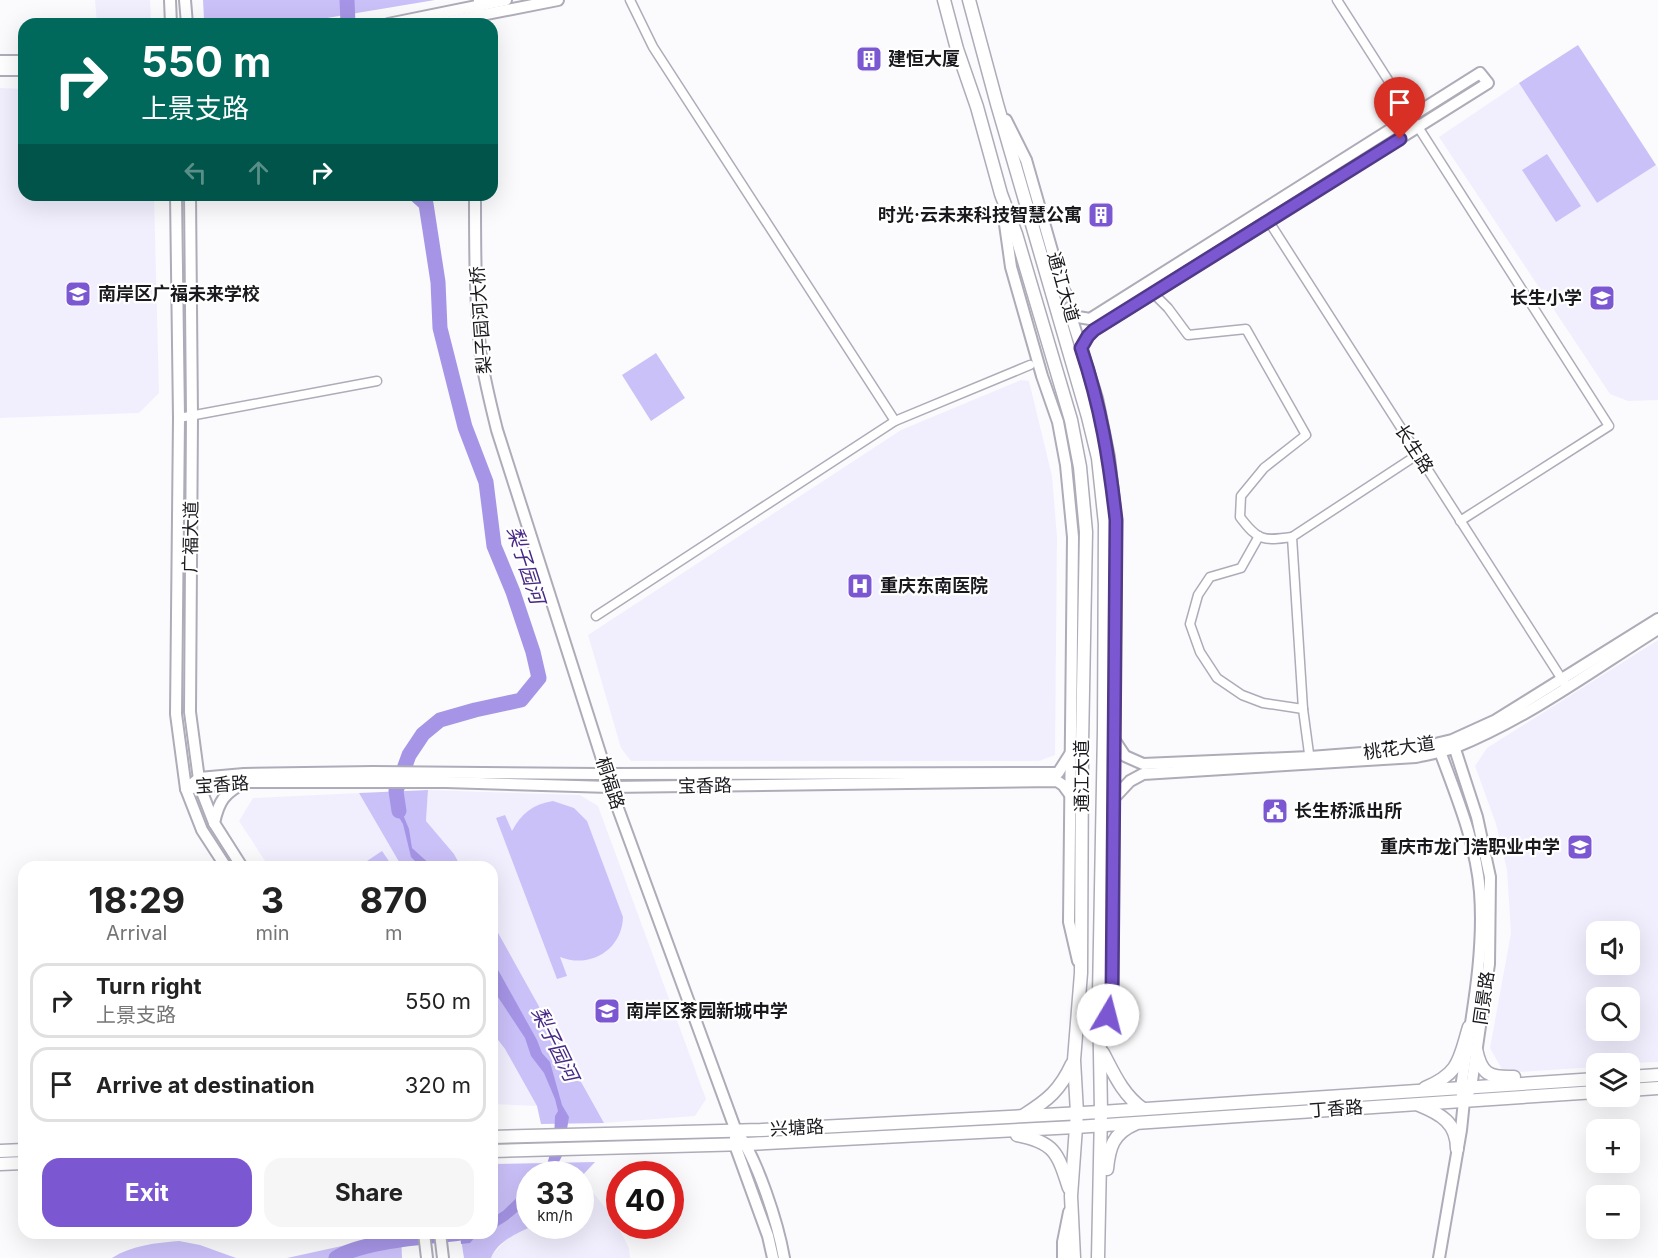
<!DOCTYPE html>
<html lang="en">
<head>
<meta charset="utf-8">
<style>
	body { margin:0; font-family:Inter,"Noto Sans SC",sans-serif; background:#f6f6f6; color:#222; height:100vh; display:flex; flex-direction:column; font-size:22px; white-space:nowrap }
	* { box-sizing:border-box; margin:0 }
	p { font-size:20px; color:#767676 }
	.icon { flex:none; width:33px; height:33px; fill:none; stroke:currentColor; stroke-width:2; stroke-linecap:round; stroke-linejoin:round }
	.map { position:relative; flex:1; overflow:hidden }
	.details { position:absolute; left:18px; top:861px; width:480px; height:378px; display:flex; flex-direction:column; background:#fff; border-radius:18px; box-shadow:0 6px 24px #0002 }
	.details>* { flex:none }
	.top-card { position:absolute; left:18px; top:18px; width:480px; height:183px; border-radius:18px; box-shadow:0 6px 24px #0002; background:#00695c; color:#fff; overflow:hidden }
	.fabs { position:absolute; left:1586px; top:921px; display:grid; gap:12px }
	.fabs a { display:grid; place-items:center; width:54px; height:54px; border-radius:12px; background:#fff; box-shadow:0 6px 24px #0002; font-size:30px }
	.speed { position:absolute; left:516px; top:1161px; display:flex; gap:12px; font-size:30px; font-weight:700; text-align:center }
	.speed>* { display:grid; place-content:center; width:78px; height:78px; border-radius:50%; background:#fff; box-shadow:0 6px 24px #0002; line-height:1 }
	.speed small { font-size:15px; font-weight:400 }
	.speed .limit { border:9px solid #d22; background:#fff; color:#111 }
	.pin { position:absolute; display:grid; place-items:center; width:51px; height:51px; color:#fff; margin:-62px -26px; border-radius:50% 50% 50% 0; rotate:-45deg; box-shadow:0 0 6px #0007 }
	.pin .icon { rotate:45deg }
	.me { position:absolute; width:66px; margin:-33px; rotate:8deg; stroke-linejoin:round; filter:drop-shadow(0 0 4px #0008) }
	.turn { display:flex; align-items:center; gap:21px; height:126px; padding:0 24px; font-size:27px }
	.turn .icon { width:78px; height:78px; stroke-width:2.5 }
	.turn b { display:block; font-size:42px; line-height:51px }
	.lanes { display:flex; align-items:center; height:57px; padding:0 24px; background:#0003; justify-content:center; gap:30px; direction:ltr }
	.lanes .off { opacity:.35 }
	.eta { display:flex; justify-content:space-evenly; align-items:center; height:102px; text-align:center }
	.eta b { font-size:36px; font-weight:700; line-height:42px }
	.action { display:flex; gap:12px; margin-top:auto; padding:12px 24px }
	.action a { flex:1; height:69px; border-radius:18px; background:#7b58d2; color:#fff; font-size:24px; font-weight:700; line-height:69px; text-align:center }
	.action a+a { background:#f6f6f6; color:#222 }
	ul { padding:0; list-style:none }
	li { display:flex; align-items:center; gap:18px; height:75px; margin:0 12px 9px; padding:0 12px; border:3px solid #e0e0e0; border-radius:18px }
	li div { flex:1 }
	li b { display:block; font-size:22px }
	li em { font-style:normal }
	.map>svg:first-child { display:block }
	.built { fill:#f1effe; fill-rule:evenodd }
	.green { fill:#cbc1f9 }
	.water { fill:#a695e6 }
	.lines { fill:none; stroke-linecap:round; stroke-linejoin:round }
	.river { stroke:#a695e6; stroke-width:15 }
	.minor-casing { stroke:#aeacb8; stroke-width:11 }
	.tertiary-casing { stroke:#aeacb8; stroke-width:14 }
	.secondary-casing { stroke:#aeacb8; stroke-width:14 }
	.primary-casing { stroke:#aeacb8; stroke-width:15 }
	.minor { stroke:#fff; stroke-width:8 }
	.tertiary { stroke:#fff; stroke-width:10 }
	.secondary { stroke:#fff; stroke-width:10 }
	.primary { stroke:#fff; stroke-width:12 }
	.route-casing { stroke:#503988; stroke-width:15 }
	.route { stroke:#7b58d2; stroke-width:10 }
	.labels { text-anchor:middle; stroke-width:4.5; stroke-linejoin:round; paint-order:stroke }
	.poi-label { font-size:18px; font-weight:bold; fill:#1a1a1e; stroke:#fff; text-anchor:start }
	.street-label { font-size:18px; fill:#1a1a1e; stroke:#fff }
	.water-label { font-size:20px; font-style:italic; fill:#472986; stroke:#fff }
</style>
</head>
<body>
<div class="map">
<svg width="1658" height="1258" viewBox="0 0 1658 1258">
	<rect width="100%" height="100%" fill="#fbfbfd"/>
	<g class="built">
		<path d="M95 0H150L151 19 149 24H97Z"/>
		<path d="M1519 83 1597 203 1656 165 1658 168V400L1628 401 1610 394 1439 137Z"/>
		<path d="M0 88 24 89V195H154L159 393 139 413 0 418Z"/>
		<path d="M1021 380 1029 381 1052 476 1057 537 1055 755 1039 761H631L621 748 588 635 901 430Z"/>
		<path d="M1658 640V1062L1596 1064V1067L1504 1073 1490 1048 1511 933 1507 870 1496 824 1475 766 1487 748ZM1596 932H1629V964H1596ZM1596 998H1629V1030H1596Z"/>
		<path d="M428 790 580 795 598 806 706 1099 695 1116 604 1123 492 922V867H461L454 854 426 821Z"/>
		<path d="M359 793 402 867H269L239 821 253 798Z"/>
		<path d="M492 1032 505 1049 537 1106 492 1104Z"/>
		<path d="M581 1177 614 1219 629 1248 630 1258H491L493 1254 511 1235 533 1226H580Z"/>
	</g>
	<g class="green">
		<path d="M203 0H435L291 24H212L204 19Z"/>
		<path d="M1578 45 1656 165 1597 203 1519 83Z"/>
		<path d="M1547 154 1581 206 1556 222 1522 170Z"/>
		<path d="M656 353 685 398 651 421 622 375Z"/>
		<path d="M428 790 426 821 454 854 461 867H402L359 793Z"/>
		<path d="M553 801 574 808 587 821 623 917C622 950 590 969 560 957L567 976 557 979 496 818 505 815 512 831C521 814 533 804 553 801Z"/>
		<path d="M382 851 393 867H371L367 861Z"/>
		<path d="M492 922 604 1123 541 1124 537 1106 505 1049 492 1032Z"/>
		<path d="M595 1162 581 1177 580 1174H530V1226H533C517 1233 498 1241 491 1258H464L460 1233H492V1164Z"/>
		<path d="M401 1233 402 1258H287Z"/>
		<path d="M179 1241 200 1245 236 1258H112C132 1245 156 1243 179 1241Z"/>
	</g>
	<g class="water">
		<path d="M392 791H402L399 795V805L409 829 412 848 433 867H421L411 857 403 824 395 811Z"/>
		<path d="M492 959 537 1040 542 1053 550 1062 562 1105 569 1117 563 1154 553 1174H542L546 1168 554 1140 555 1116 558 1111 555 1099 544 1073 531 1056 525 1038 494 991 492 987Z"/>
		<path d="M529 1186V1199C519 1212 507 1222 492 1229V1218L503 1211Z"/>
		<path d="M460 1233H484L476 1236 470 1243 461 1244Z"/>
	</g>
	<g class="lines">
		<g class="river">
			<path d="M347 0 348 24"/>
			<path d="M399 811 396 791 409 755 423 734 440 720 475 710 521 700 539 678 533 652 513 592 494 546 486 482 465 427 440 328 438 282 426 204 416 195"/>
			<path d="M336 1258C362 1241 428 1237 460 1233"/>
		</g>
		<g class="minor-casing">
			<g id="minor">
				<path d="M630 0 653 47 895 421"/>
				<path d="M1337 0 1609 426 1460 521"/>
				<path d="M1266 217 1565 684"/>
				<path d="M1150 290 1168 308 1188 335 1246 329 1306 435 1264 468 1241 496 1240 517C1258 541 1263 541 1292 537"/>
				<path d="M179 418 377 381"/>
				<path d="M1259 536 1241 568 1210 577 1198 595 1190 624 1200 652 1217 678 1242 695 1263 703 1303 709"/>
				<path d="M596 616 895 421 1030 365"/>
				<path d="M1310 761 1303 709 1292 537 1417 455"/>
			</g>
		</g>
		<g class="tertiary-casing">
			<g id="tertiary">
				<path d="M479 0V24"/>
				<path d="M1006 120 1026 160 1063 289"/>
				<path d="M475 195C475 249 475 304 481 357 485 382 491 406 497 430L616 803 736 1131C757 1157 778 1224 784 1258"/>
				<path d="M1003 210 1011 267 1042 376 1058 422 1066 465 1073 537 1069 922 1078 961"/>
				<path d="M1069 308 1078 317 1090 319 1480 73 1488 83 1094 330 1088 336 1081 348"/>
				<path d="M1069 310 1097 398 1109 457 1116 520 1112 998 1103 1041"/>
				<path d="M1115 741 1125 756 1143 764 1310 757 1414 749 1452 740 1496 720 1658 619"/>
				<path d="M1438 746C1455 793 1476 841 1480 892 1485 957 1470 1024 1461 1088L1462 1095"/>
				<path d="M192 788 245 782H446L610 787 1057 781 1063 785 1071 796"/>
				<path d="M186 789 199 778 244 774 373 772 597 774 1058 773 1072 751"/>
				<path d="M1114 798 1130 781 1143 774 1416 757C1429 754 1444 752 1456 747 1528 718 1593 670 1658 629"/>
				<path d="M735 1138V1145L768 1236 773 1258"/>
				<path d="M1063 1258V1242L1069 1212"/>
				<path d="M1439 1258 1461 1130 1464 1101 1471 1088 1489 964 1490 877 1477 817 1453 743"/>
			</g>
		</g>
		<g class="secondary-casing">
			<g id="secondary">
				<path d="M170 0 171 24"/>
				<path d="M185 0 187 24"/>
				<path d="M388 24 506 0"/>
				<path d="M436 24 558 0"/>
				<path d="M0 61H24"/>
				<path d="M0 70H24"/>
				<path d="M176 195 179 418 176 714 186 789 202 830 226 867"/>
				<path d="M190 195 192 416 190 712 200 787 214 823 242 867"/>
				<path d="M214 823C219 800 224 794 245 782"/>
				<path d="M424 1233 427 1258"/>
				<path d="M440 1233 443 1258"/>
			</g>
		</g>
		<g class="primary-casing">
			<g id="primary">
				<path d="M944 0 957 49 977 107 1001 194 1016 234 1071 420 1080 467 1086 532 1082 744 1081 973 1074 1060 1077 1113 1071 1196 1074 1258"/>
				<path d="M969 0 997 104 1088 417 1098 458 1105 524 1104 731 1099 995 1101 1112 1098 1258"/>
				<path d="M1051 275 1065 293"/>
				<path d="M1476 1049C1481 1074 1489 1078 1514 1077"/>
				<path d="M1103 1053C1114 1074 1123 1095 1143 1109"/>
				<path d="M1629 1077 1658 1075"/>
				<path d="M1425 1088C1460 1073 1459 1060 1469 1027"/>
				<path d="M1629 1090 1658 1088"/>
				<path d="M1419 1105C1441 1114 1457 1123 1457 1149"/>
				<path d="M1024 1115C1048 1100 1060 1090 1072 1064"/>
				<path d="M1017 1135C1055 1142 1058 1154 1069 1188"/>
				<path d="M492 1137 761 1130 1101 1112 1596 1079"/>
				<path d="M0 1151 24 1150"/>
				<path d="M492 1151 747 1144 1076 1127 1596 1092"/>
				<path d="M0 1164 24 1163"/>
				<path d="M1107 1169C1109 1148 1113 1133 1135 1124"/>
			</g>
		</g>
		<use href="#minor" class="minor"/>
		<use href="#tertiary" class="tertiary"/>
		<use href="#secondary" class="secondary"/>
		<use href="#primary" class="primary"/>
	</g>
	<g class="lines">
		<g class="route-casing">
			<path id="route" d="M1108 1015 1112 998 1116 520C1109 458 1101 408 1081 348L1088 336 1094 330 1400 139"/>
		</g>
		<use href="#route" class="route"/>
	</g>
	<defs>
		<g id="building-square" transform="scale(1.35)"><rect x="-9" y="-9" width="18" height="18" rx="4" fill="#7b58d2" stroke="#fff"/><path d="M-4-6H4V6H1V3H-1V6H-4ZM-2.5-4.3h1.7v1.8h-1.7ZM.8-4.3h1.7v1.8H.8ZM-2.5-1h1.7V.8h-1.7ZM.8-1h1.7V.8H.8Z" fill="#fff"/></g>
		<g id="school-square" transform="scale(1.35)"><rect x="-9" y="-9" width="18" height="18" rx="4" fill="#7b58d2" stroke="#fff"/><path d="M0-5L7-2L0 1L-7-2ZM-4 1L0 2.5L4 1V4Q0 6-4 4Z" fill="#fff"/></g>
		<g id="hospital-square" transform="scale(1.35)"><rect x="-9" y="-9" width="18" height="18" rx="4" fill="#7b58d2" stroke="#fff"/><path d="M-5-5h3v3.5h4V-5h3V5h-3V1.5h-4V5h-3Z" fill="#fff"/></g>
		<g id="civic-square" transform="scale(1.35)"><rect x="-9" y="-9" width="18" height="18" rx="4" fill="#7b58d2" stroke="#fff"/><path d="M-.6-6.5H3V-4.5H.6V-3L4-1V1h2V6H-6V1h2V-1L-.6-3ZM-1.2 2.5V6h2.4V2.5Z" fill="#fff"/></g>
	</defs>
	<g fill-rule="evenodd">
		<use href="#building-square" x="869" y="59"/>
		<use href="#building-square" x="1101" y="215"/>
		<use href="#school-square" x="78" y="294"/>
		<use href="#school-square" x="1602" y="298"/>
		<use href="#hospital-square" x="860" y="586"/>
		<use href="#civic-square" x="1275" y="811"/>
		<use href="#school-square" x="1580" y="847"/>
		<use href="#school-square" x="607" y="1011"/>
	</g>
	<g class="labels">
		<g class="poi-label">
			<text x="888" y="65">建恒大厦</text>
			<text x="1082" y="221" text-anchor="end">时光·云未来科技智慧公寓</text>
			<text x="98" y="300">南岸区广福未来学校</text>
			<text x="1582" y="304" text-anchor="end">长生小学</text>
			<text x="880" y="592">重庆东南医院</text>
			<text x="1294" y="817">长生桥派出所</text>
			<text x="1560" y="853" text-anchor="end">重庆市龙门浩职业中学</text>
			<text x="626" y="1017">南岸区茶园新城中学</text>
		</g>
		<g class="street-label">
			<text transform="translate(1063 287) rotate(74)" y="6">通江大道</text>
			<text transform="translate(481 320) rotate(-94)" y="6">梨子园河大桥</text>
			<text transform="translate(1414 449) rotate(57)" y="6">长生路</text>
			<text transform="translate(191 537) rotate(-89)" y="6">广福大道</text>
			<text transform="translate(1399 748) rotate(-8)" y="6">桃花大道</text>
			<text transform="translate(1082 776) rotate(-90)" y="6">通江大道</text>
			<text transform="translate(610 783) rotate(72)" y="6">桐福路</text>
			<text transform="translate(222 785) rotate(-4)" y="6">宝香路</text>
			<text transform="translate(705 786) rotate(-1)" y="6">宝香路</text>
			<text transform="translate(1484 998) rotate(-82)" y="6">同景路</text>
			<text transform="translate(1336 1109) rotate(-4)" y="6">丁香路</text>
			<text transform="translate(797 1128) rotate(-3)" y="6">兴塘路</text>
		</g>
		<g class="water-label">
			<text transform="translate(526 565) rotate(72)" y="7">梨子园河</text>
			<text transform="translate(555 1044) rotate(64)" y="7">梨子园河</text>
		</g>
	</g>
</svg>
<div class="fabs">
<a><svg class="icon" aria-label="sound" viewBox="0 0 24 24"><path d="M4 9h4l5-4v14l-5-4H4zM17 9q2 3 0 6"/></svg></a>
<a><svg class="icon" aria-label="search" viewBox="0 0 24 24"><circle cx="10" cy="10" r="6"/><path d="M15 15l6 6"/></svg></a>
<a><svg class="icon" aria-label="layers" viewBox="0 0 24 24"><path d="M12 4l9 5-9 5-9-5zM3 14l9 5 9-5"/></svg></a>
<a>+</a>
<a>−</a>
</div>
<div class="speed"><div>33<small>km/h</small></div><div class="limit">40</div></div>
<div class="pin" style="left:1400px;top:139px;background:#d93025"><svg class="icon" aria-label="arrive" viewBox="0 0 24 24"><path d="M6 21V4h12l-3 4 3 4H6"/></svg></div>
<svg class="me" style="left:1108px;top:1015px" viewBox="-20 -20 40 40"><circle r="19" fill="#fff"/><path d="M0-13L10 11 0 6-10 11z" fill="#7b58d2"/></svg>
<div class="top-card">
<div class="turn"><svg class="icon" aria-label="right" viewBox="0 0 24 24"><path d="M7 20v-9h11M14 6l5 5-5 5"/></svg><div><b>550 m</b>上景支路</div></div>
<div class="lanes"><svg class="icon off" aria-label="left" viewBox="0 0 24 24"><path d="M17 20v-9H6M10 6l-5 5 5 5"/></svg><svg class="icon off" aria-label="ahead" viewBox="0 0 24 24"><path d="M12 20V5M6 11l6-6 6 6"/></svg><svg class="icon" aria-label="right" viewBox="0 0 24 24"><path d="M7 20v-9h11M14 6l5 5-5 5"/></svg></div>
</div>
<section class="details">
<div class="eta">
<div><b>18:29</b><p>Arrival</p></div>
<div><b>3</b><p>min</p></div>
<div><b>870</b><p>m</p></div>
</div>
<ul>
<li><svg class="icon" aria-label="right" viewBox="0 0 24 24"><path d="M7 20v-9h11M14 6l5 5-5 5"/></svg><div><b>Turn right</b><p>上景支路</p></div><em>550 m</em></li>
<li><svg class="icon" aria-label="arrive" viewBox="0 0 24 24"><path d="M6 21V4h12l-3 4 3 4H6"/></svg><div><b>Arrive at destination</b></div><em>320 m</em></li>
</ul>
<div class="action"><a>Exit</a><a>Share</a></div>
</section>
</div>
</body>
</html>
